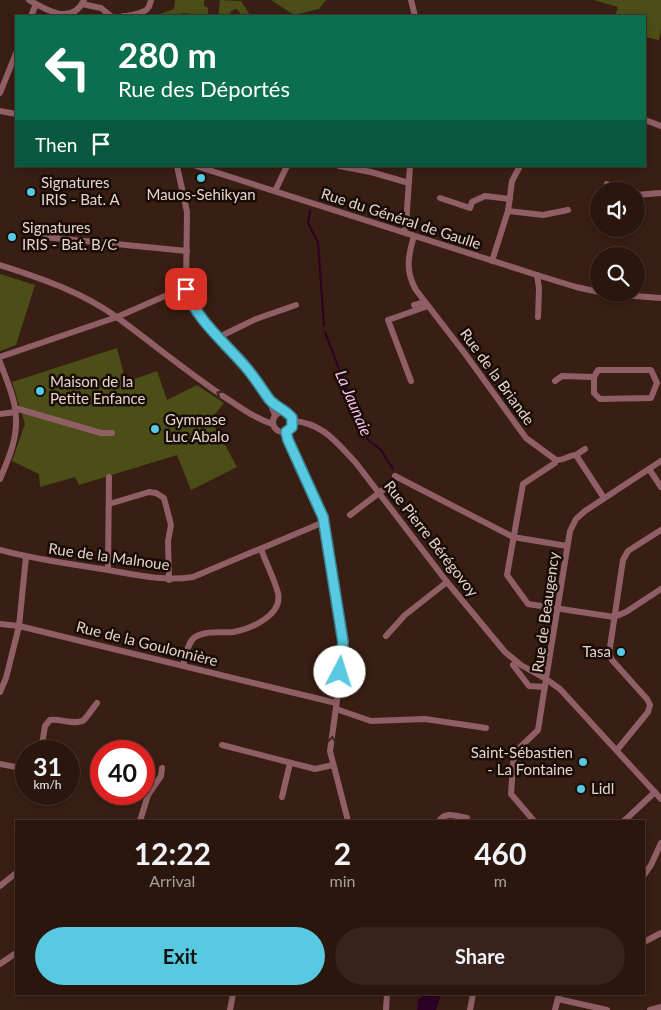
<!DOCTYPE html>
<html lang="en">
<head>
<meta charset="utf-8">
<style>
	body { margin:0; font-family:Lato,sans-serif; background:#37231c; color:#f1f3f6; height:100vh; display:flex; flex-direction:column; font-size:19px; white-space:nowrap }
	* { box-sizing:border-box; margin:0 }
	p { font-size:16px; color:#a69f9e }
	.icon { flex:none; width:28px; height:28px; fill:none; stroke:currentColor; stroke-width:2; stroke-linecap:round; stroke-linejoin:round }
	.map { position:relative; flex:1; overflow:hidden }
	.drawer { position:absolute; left:15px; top:820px; width:630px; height:175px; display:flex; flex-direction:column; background:#2b160e; border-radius:0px; box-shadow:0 2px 8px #0003,0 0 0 1px #47352e }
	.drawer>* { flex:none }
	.banner { position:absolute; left:15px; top:15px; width:631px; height:152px; border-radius:0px; box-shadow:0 2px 8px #0003,0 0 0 1px #47352e; background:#0b6e4f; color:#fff; overflow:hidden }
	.fabs { position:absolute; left:590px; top:182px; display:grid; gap:10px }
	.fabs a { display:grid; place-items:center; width:55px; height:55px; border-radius:50%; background:#2b160e; box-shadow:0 2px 8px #0003,0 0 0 1px #47352e; font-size:25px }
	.speed { position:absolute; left:15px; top:740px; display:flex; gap:10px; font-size:25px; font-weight:700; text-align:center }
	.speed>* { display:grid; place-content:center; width:65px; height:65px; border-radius:50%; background:#2b160e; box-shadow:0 2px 8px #0003,0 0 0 1px #47352e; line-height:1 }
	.speed small { font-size:12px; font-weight:400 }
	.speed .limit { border:8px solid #d22; background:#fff; color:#111 }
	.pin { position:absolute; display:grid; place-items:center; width:42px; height:42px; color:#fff; margin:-21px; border-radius:10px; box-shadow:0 2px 8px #0006 }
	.me { position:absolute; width:55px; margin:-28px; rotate:5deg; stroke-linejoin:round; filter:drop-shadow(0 0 4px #0008) }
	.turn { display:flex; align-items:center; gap:18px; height:105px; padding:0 20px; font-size:22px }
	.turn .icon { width:65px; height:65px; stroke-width:2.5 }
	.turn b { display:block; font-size:35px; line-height:42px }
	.then { display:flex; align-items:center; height:48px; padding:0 20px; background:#0003; gap:10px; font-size:19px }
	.eta { display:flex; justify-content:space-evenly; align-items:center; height:85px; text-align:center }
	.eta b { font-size:30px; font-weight:700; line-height:35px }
	.action { display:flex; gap:10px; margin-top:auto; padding:10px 20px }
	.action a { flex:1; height:58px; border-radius:30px; background:#57c9e1; color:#111; font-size:20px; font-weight:700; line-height:58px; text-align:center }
	.action a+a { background:#37231c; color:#f1f3f6 }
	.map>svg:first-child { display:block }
	.green { fill:#4b4e16 }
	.water { fill:#2c0125 }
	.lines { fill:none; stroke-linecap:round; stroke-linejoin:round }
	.stream { stroke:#2c0125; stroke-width:2 }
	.minor { stroke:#905f66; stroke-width:6 }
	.oneway { stroke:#3c2524 }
	.route-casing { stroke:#398392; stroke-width:12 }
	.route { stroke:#57c9e1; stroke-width:9 }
	.poi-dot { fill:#57c9e1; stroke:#180c07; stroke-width:2 }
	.labels { text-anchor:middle; stroke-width:5; stroke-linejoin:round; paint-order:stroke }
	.poi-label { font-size:15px; fill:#e6d3cc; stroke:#180c07; text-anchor:start }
	.street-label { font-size:15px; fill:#e6d3cc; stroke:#180c07 }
	.water-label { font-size:16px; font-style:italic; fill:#fdbfed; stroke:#180c07 }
</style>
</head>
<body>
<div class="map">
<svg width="661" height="1010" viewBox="0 0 661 1010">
	<rect width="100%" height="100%" fill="#391e13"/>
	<g class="green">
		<path d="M175 0H204V6L208 8V16L183 13 182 16H161L160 14 174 9Z"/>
		<path d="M220 0 241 1 250 15 241 16 239 11 236 9 231 11 230 16H218Z"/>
		<path d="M271 0H326L319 9 294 15Z"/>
		<path d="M594 0H661V29L659 40 645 37V16H615L618 7Z"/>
		<path d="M0 274 35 285 16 345 0 351Z"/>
		<path d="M117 348 126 382 157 371 167 400 197 385 224 403 211 419 237 467 191 490 177 455 79 485 75 477 40 487 39 474 12 461 25 424 12 382Z"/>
	</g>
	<path class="water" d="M426 994H441L436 1010H417L418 1000Z"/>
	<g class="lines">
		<g class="stream">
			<path d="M271 15V16"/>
			<path d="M310 211 308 223 318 242 324 326"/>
			<path d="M325 332 349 395 351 398 368 440 381 450 393 469"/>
		</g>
		<g class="minor">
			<path d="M29 0C46 10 72 26 84 0"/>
			<path d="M411 0 415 16"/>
			<path d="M82 4 101 8 111 16"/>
			<path d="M31 16 36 4"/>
			<path d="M123 16C128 16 145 13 148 8 150 6 150 3 151 0"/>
			<path d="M0 93 16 53"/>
			<path d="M0 111 16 114"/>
			<path d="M645 120 661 126"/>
			<path d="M177 166 187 212 186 289C190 305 201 315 211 328 235 356 262 380 275 415"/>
			<path d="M196 166 537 275 576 287 599 292"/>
			<path d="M339 166 371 172 409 183"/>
			<path d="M607 184 608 191"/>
			<path d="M275 191 287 166"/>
			<path d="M636 195 661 193"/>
			<path d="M440 198 470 208 472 202 485 196 510 199"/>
			<path d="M508 211 543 215 568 210"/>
			<path d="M404 232 406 225 410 166"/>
			<path d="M414 236C408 256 405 271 416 290L466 355 526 438 556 460"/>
			<path d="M44 237 187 251"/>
			<path d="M492 261 508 211 512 181 520 166"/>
			<path d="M0 265C41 278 84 293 118 318 156 346 191 375 229 400 243 409 256 419 273 424"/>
			<path d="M537 275 539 288 538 317"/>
			<path d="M608 294 661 298"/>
			<path d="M414 305 424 302"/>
			<path d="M219 337 256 319 296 305"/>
			<path d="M0 357 117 317 174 292 186 289"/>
			<path d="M0 362C6 379 16 400 16 419 17 440 8 460 0 479"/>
			<path d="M598 370H651L657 383 651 398 600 399 594 393V377Z"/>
			<path d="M411 381 388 320 428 306"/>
			<path d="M555 381 562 376 594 377"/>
			<path d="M15 408 101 433H112"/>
			<circle cx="283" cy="422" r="10"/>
			<path d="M0 414 16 412"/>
			<path d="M293 421C323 423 337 443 356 463L447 582 505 652 521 665 546 679 538 730 514 753 511 794 534 821"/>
			<path d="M286 432 288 440 323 517 339 613 343 657 330 751 348 821"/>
			<path d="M576 455 585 449"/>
			<path d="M556 460 555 463 523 484 507 575 528 604 614 617 626 612 661 589"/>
			<path d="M556 460C564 461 568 455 576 455L604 498"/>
			<path d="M661 461 585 511 576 519 570 531 546 679 560 689 661 799"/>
			<path d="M649 469 661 487"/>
			<path d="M395 476 513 537 567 546"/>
			<path d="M109 504 149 492 156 493 164 498 171 525 168 541 169 580"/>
			<path d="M350 515 383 490"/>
			<path d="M0 550C33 559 68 564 102 569 133 574 162 582 193 577L324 522"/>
			<path d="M26 557 19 626 336 703"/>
			<path d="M108 570 109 477"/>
			<path d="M0 624 19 626 6 678 0 692"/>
			<path d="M386 636 405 615 447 582"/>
			<path d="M183 665C186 656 187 643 195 637 206 630 221 633 233 632 251 629 283 615 278 593 274 578 266 563 261 549"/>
			<path d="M513 665 529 686 545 687"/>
			<path d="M336 709 371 721 425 719 486 728"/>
			<path d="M222 745 315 769 333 765"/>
			<path d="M617 750 648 712 650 705 647 699 612 660 609 654 623 560 628 551 661 530"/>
			<path d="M41 751 45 726 50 720C60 718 75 726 84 720 86 718 94 707 97 703"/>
			<path d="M0 764 26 769"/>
			<path d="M282 797 290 763"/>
			<path d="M140 821 148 795 161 776 162 768"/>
			<path d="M439 821C446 811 456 816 467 818"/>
			<path d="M624 821 655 792"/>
			<path d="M644 875 651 865 661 843"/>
			<path d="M0 886 16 873"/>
			<path d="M644 942 661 933"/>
			<path d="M0 964 16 953"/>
			<path d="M558 999 607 1010"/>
			<path d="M230 1010 233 994"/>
			<path d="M386 1010 387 994"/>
			<path d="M470 1010 473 994"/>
			<path d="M555 1010 559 994"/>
			<path d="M650 1010 661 1007"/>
		</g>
	</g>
	<defs><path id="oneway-chevron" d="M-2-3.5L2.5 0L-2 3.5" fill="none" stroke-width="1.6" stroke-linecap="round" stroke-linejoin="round" transform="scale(1.25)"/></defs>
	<g class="oneway">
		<use href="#oneway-chevron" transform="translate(220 394) rotate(-147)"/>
		<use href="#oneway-chevron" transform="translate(332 740) rotate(-83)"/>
	</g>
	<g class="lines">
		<g class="route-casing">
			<path id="route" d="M186 289C194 317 225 343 244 365 254 376 261 388 269 399 275 407 287 410 292 418V427L286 432 288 440 323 517 343 642 340 672"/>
		</g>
		<use href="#route" class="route"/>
	</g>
	<g class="poi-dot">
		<circle cx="201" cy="178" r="5"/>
		<circle cx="31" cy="192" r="5"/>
		<circle cx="12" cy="237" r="5"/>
		<circle cx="40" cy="391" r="5"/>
		<circle cx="155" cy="429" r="5"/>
		<circle cx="621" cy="652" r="5"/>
		<circle cx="583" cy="762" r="5"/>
		<circle cx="581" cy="789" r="5"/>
	</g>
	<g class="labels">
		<g class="poi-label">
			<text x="41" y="188">Signatures<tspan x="41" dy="17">IRIS - Bat. A</tspan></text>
			<text x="201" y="200" text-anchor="middle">Mauos-Sehikyan</text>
			<text x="22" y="233">Signatures<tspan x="22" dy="17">IRIS - Bat. B/C</tspan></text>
			<text x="50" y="387">Maison de la<tspan x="50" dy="17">Petite Enfance</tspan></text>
			<text x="165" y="425">Gymnase<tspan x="165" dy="17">Luc Abalo</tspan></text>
			<text x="611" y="657" text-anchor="end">Tasa</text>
			<text x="573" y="758" text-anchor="end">Saint-Sébastien<tspan x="573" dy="17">- La Fontaine</tspan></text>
			<text x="591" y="794">Lidl</text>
		</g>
		<g class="street-label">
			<text transform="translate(401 219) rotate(18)" y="5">Rue du Général de Gaulle</text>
			<text transform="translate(497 377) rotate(54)" y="5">Rue de la Briande</text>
			<text transform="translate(431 539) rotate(52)" y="5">Rue Pierre Bérégovoy</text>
			<text transform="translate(109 557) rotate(8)" y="5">Rue de la Malnoue</text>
			<text transform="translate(546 612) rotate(-82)" y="5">Rue de Beaugency</text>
			<text transform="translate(147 644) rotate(14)" y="5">Rue de la Goulonnière</text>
		</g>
		<g class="water-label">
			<text transform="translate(354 403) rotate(67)" y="6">La Jaunaie</text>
		</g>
	</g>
</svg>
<div class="fabs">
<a><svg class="icon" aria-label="sound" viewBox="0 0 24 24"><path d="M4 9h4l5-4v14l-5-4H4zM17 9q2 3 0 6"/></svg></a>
<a><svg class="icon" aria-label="search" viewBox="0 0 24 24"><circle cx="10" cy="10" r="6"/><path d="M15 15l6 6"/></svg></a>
</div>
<div class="speed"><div>31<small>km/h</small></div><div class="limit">40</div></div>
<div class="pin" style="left:186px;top:289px;background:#d93025"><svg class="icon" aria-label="arrive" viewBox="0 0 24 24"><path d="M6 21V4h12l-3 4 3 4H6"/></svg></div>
<svg class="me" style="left:340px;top:672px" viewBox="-20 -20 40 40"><circle r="19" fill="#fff"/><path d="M0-13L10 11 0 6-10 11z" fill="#57c9e1"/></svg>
<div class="banner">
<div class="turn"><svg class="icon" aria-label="left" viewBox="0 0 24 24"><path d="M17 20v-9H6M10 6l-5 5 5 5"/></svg><div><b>280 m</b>Rue des Déportés</div></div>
<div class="then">Then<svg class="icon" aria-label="arrive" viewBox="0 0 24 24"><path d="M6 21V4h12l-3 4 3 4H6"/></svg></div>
</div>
<section class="drawer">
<div class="eta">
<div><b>12:22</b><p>Arrival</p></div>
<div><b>2</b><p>min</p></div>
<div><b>460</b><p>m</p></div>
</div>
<div class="action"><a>Exit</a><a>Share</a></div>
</section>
</div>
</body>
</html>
